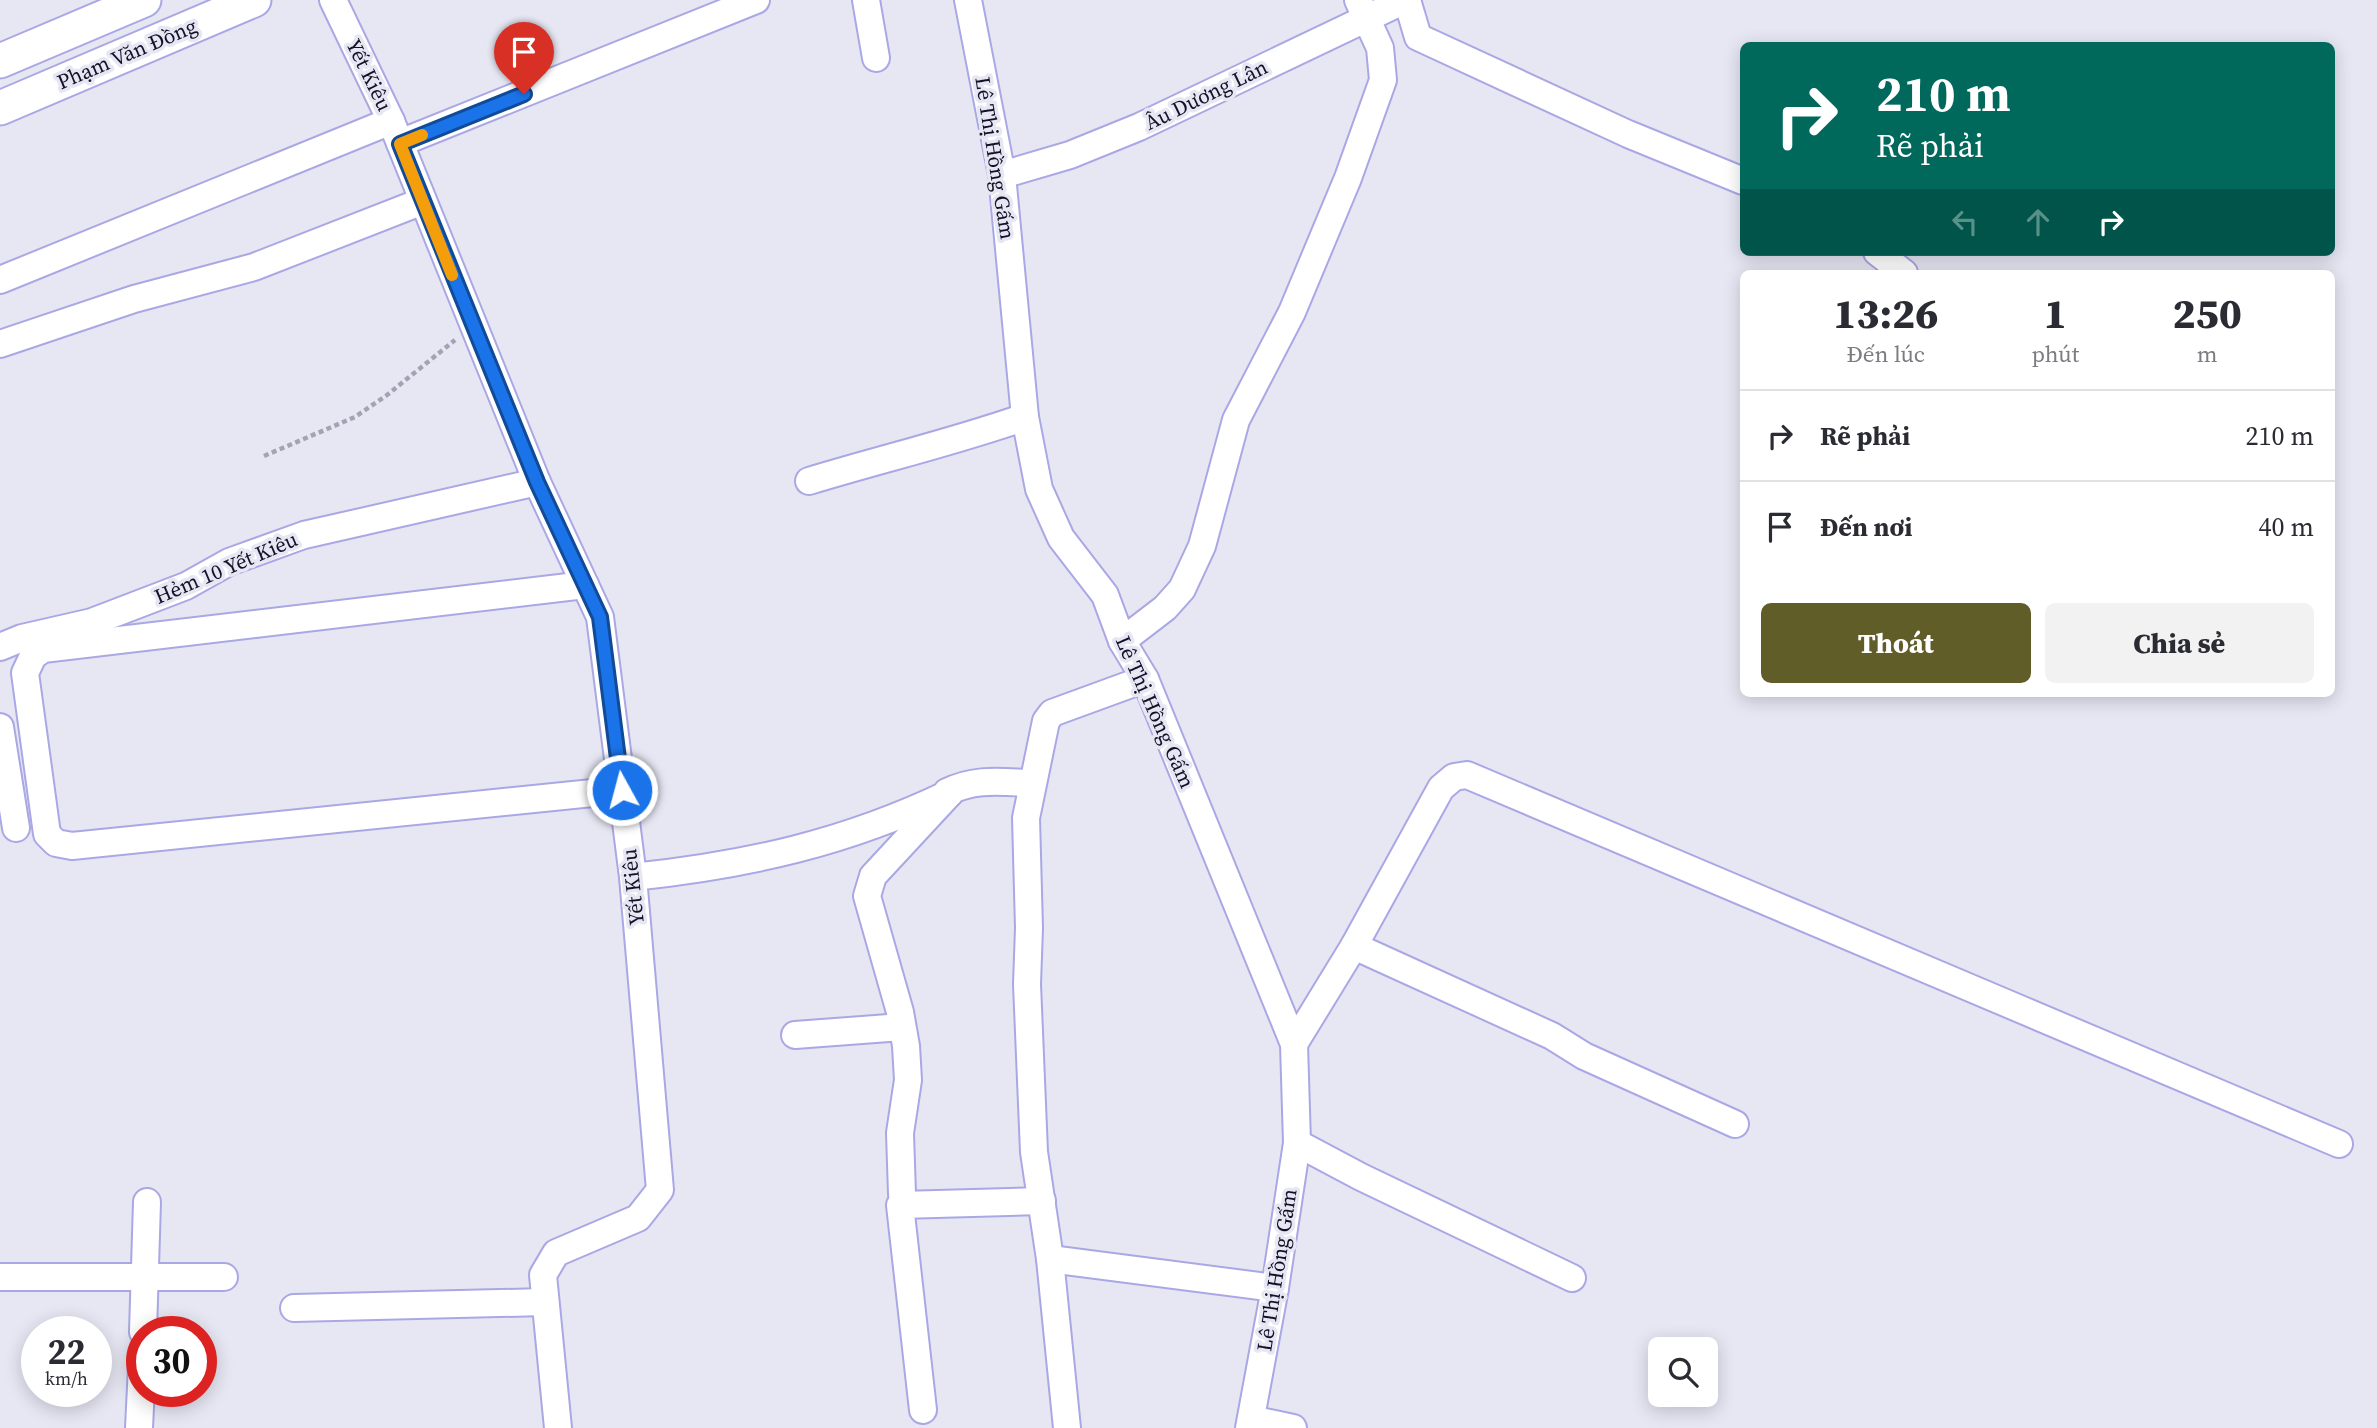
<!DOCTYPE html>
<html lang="vi">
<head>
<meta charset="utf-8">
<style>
	body { margin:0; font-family:"Source Serif 4",serif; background:#f2f2f3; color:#2b2b33; height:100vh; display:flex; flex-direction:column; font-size:26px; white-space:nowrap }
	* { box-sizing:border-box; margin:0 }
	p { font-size:23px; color:#7c7c81 }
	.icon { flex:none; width:38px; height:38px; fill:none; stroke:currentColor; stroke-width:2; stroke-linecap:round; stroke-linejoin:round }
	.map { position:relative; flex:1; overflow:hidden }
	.panel { position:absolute; left:1740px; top:270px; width:595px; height:427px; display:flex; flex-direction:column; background:#fff; border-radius:10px; box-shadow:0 4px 18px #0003 }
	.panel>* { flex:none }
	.banner { position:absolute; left:1740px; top:42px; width:595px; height:214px; border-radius:10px; box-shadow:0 4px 18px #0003; background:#00695c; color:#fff; overflow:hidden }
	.controls { position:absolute; left:1648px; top:1337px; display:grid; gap:14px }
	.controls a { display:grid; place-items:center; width:70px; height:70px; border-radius:10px; background:#fff; box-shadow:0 4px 18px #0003; font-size:35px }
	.speed { position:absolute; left:21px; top:1316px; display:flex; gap:14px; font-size:35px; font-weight:700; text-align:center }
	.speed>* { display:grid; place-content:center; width:91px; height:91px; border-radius:50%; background:#fff; box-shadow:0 4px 18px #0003; line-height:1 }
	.speed small { font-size:18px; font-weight:400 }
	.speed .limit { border:10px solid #d22; background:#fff; color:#111 }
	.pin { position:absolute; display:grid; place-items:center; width:60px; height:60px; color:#fff; margin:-72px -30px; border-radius:50% 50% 50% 0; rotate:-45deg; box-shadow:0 0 7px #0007 }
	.pin .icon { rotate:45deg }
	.me { position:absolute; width:77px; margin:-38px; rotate:353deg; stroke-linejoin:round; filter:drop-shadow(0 0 5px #0008) }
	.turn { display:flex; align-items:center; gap:24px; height:147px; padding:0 21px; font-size:32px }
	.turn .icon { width:91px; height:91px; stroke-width:2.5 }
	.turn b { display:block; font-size:49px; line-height:60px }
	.lanes { display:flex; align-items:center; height:66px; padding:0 21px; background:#0003; justify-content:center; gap:35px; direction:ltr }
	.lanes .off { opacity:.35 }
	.eta { display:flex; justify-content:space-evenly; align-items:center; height:119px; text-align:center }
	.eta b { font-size:42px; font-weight:800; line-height:49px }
	.cta { display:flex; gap:14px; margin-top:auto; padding:14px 21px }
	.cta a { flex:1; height:80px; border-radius:10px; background:#615d29; color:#fff; font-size:28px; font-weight:800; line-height:80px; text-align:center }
	.cta a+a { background:#f2f2f3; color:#2b2b33 }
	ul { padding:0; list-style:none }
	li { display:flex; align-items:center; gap:21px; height:91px; padding:0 21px; border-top:2px solid #e1e1e2 }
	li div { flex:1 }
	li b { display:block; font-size:26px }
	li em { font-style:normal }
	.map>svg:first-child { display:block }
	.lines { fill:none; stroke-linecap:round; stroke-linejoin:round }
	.minor-casing { stroke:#a9a8e5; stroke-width:30 }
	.major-casing { stroke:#a9a8e5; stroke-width:37 }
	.path { stroke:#a4a3b3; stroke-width:4.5; stroke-dasharray:5 3.5; stroke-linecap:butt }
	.minor { stroke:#fff; stroke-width:26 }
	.major { stroke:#fff; stroke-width:33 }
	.route-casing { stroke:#114b97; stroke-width:18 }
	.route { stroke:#1a73e8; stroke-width:12 }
	.slow { stroke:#f59e0b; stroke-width:12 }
	.labels { text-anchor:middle; stroke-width:7; stroke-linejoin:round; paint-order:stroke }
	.street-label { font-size:21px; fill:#131127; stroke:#e7e7f4 }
</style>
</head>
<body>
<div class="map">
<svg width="2377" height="1428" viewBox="0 0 2377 1428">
	<rect width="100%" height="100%" fill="#e7e7f4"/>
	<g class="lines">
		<g class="minor-casing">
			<g id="minor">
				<path d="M333 0 391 121 537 482 600 617 633 877 660 1190 638 1218 556 1253 543 1275 558 1428"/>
				<path d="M866 0 876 58"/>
				<path d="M968 0 1002 175 1025 417 1039 489 1061 538 1105 595 1122 641 1145 679 1294 1044 1297 1143 1275 1288 1249 1428"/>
				<path d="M1407 0 1418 37 1628 134 1743 181"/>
				<path d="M400 143 756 0"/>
				<path d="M1002 175 1070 155 1139 127 1405 0"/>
				<path d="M1877 252 1904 273"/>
				<path d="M0 280 391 121"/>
				<path d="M0 344 134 299 254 267 423 201"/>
				<path d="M809 481C881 459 954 442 1025 417"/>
				<path d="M585 585 43 649 33 656 25 673 47 834 56 843 72 846 622 790"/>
				<path d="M1122 641 1165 608 1182 589 1202 546 1236 420 1292 312 1348 178 1383 80 1380 48 1358 0"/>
				<path d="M0 647 22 638 92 622 186 586 229 562 304 535 537 482"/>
				<path d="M0 727 16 828"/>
				<path d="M633 877C747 865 846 843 950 793L947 792C976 778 1000 782 1032 783"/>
				<path d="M1354 946 1552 1036 1584 1056 1735 1124"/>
				<path d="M795 1035 902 1027"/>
				<path d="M1294 1044 1354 946 1441 788 1454 777 1467 775 2339 1144"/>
				<path d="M1297 1143 1361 1177 1572 1278"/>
				<path d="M902 1194 900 1133 908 1080 906 1046 900 1012 867 896 873 876 950 793"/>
				<path d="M1050 1259 1275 1288"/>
				<path d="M0 1277H224"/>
				<path d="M294 1308 545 1302"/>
				<path d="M143 1332 147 1202"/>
				<path d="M923 1410 900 1205 1042 1201"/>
				<path d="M1251 1419 1293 1428"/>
				<path d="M139 1428 142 1366"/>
				<path d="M1067 1428 1050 1259 1034 1152 1027 984 1029 928 1026 818 1046 721 1052 713 1145 679"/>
			</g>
		</g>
		<g class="major-casing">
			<g id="major">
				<path d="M0 61 144 0"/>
				<path d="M0 108 254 0"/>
			</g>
		</g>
		<path class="path" d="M264 456 355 417 387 395 455 340"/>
		<use href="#minor" class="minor"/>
		<use href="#major" class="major"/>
	</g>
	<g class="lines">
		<g class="route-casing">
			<path id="route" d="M524 94 400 144 537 482 600 617 622 790"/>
		</g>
		<use href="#route" class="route"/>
		<path class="slow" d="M422 135 400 144 452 275"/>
	</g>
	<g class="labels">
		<g class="street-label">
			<text transform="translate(127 54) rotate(-23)" y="7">Phạm Văn Đồng</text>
			<text transform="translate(369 75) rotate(64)" y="7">Yết Kiêu</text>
			<text transform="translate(1206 95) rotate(-26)" y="7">Âu Dương Lân</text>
			<text transform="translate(995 158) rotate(81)" y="7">Lê Thị Hồng Gấm</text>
			<text transform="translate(226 568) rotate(-23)" y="7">Hẻm 10 Yết Kiêu</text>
			<text transform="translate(1155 712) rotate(66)" y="7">Lê Thị Hồng Gấm</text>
			<text transform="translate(633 887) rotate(-96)" y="7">Yết Kiêu</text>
			<text transform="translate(1277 1270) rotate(-81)" y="7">Lê Thị Hồng Gấm</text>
		</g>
	</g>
</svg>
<div class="controls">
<a><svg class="icon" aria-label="search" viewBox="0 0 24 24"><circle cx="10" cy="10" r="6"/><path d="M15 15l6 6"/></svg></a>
</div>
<div class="speed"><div>22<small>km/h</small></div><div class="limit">30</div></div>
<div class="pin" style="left:524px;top:94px;background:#d93025"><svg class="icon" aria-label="arrive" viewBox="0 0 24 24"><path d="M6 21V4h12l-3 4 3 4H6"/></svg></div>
<svg class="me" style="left:622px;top:790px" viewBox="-20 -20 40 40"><circle r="17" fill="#1a73e8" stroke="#fff" stroke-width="3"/><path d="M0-11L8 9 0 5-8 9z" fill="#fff"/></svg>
<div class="banner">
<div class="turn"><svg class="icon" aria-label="right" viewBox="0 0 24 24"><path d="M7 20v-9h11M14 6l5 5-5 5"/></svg><div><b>210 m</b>Rẽ phải</div></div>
<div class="lanes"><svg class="icon off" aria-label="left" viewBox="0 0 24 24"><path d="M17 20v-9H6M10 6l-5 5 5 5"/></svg><svg class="icon off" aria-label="ahead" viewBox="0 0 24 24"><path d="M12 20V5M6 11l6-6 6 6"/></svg><svg class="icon" aria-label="right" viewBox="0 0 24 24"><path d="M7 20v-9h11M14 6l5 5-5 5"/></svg></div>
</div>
<section class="panel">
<div class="eta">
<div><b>13:26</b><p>Đến lúc</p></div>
<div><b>1</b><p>phút</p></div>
<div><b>250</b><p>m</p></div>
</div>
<ul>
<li><svg class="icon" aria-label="right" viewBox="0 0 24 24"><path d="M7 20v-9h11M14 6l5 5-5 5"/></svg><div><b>Rẽ phải</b></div><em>210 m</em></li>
<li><svg class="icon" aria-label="arrive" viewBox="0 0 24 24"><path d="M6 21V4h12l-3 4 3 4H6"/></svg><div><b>Đến nơi</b></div><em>40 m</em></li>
</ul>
<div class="cta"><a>Thoát</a><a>Chia sẻ</a></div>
</section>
</div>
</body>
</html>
